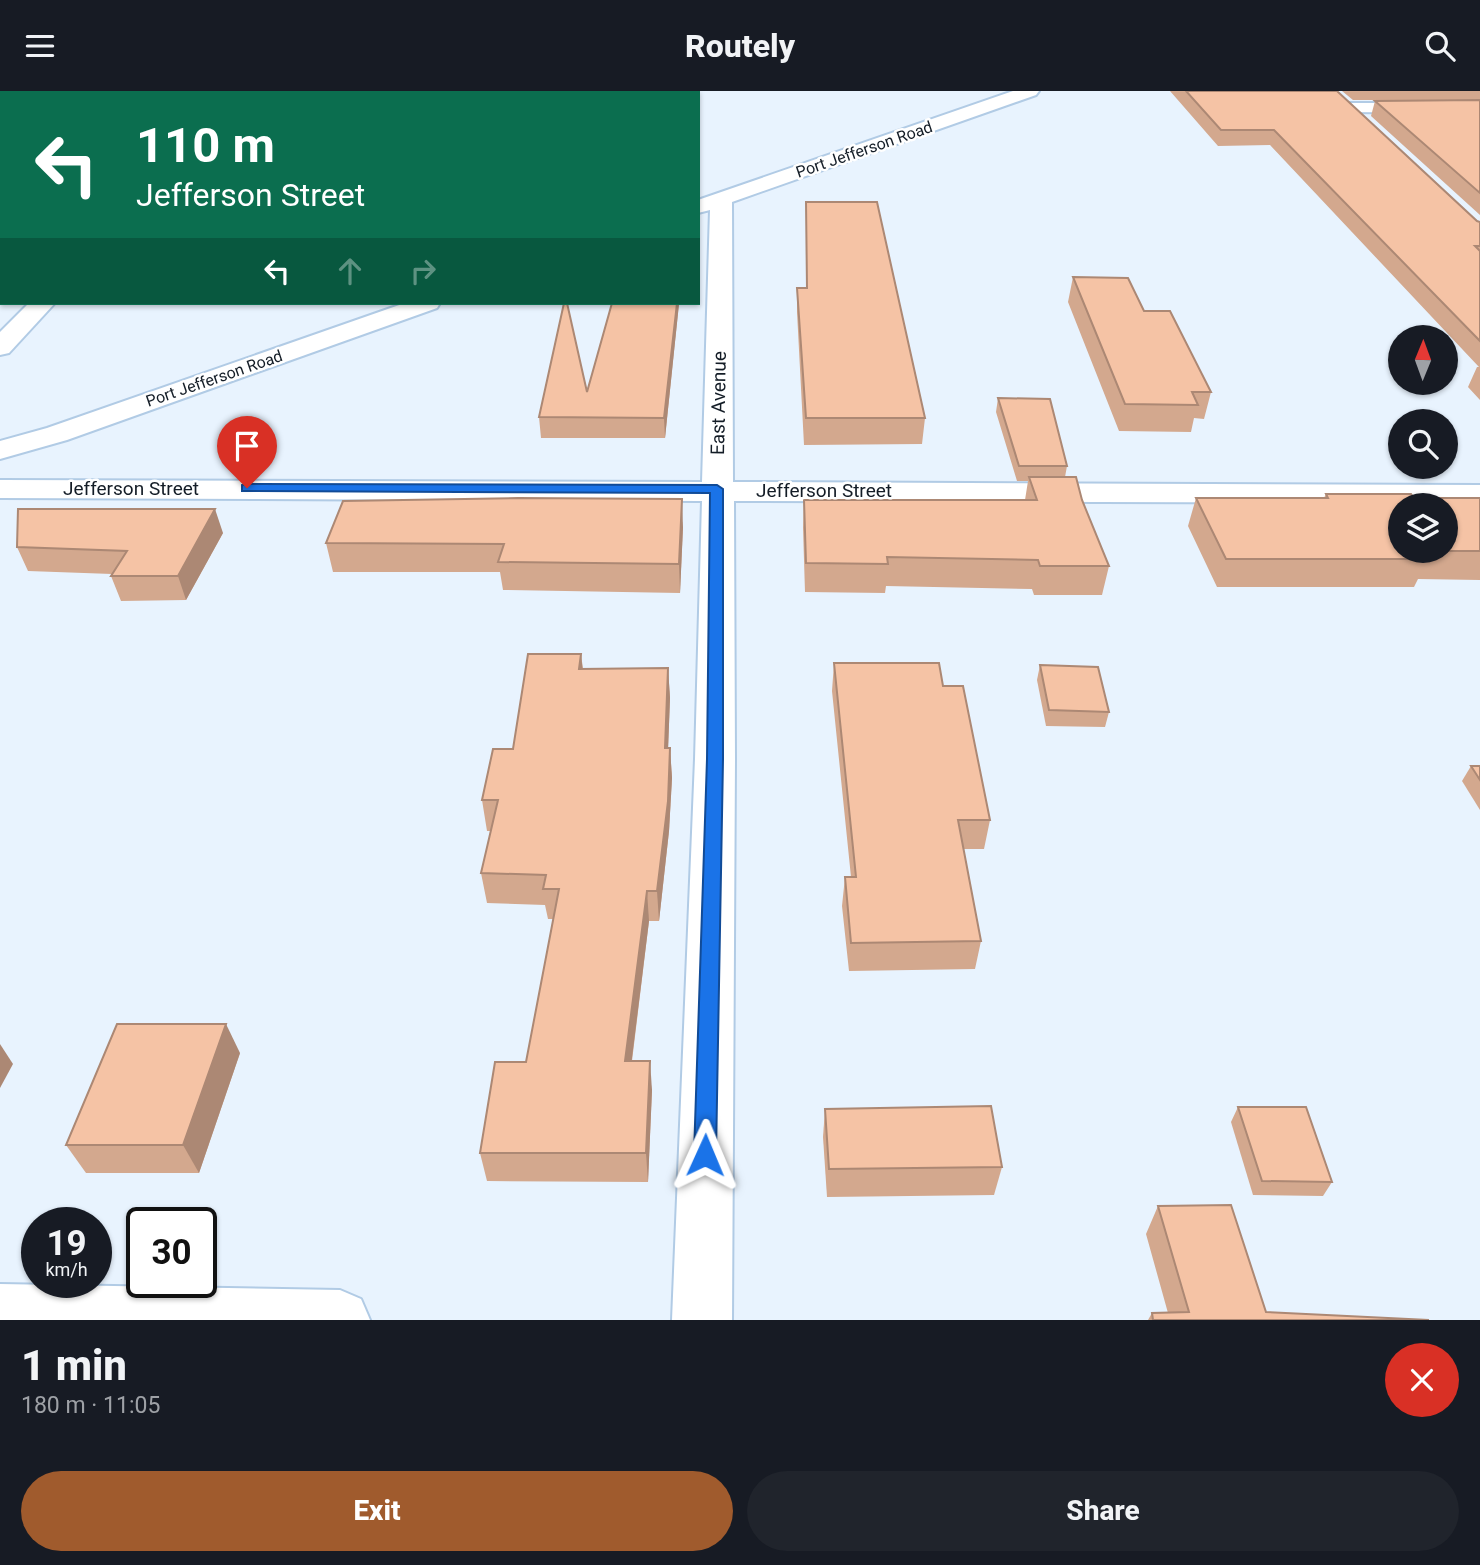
<!DOCTYPE html>
<html lang="en">
<head>
<meta charset="utf-8">
<style>
	body { margin:0; font-family:Roboto,sans-serif; background:#20242c; color:#f1f3f6; height:100vh; display:flex; flex-direction:column; font-size:26px; white-space:nowrap }
	* { box-sizing:border-box; margin:0 }
	p { font-size:23px; color:#9ea1a6 }
	.icon { flex:none; width:38px; height:38px; fill:none; stroke:currentColor; stroke-width:2; stroke-linecap:round; stroke-linejoin:round }
	.map { position:relative; height:1229px; overflow:hidden }
	.sheet { display:flex; flex-direction:column; background:#171b24; flex:1 }
	.sheet>* { flex:none }
	.guide { position:absolute; left:0px; top:0px; width:700px; height:214px; box-shadow:0 2px 5px #0004; background:#0b6e4f; color:#fff; overflow:hidden }
	.needle { width:46px; rotate:1deg }
	.controls { position:absolute; left:1388px; top:234px; display:grid; gap:14px }
	.controls a { display:grid; place-items:center; width:70px; height:70px; border-radius:50%; background:#171b24; box-shadow:0 2px 5px #0004; font-size:35px }
	.speed { position:absolute; left:21px; top:1116px; display:flex; gap:14px; font-size:35px; font-weight:700; text-align:center }
	.speed>* { display:grid; place-content:center; width:91px; height:91px; border-radius:50%; background:#171b24; box-shadow:0 2px 5px #0004; line-height:1 }
	.speed small { font-size:18px; font-weight:400 }
	.speed .limit { border:4px solid #111; border-radius:10px; background:#fff; color:#111 }
	.pin { position:absolute; display:grid; place-items:center; width:60px; height:60px; color:#fff; margin:-72px -30px; border-radius:50% 50% 50% 0; rotate:-45deg; box-shadow:0 0 7px #0007 }
	.pin .icon { rotate:45deg }
	.me { position:absolute; width:77px; margin:-38px; rotate:1deg; stroke-linejoin:round; filter:drop-shadow(0 0 5px #0008) }
	.turn { display:flex; align-items:center; gap:24px; height:147px; padding:0 21px; font-size:32px }
	.turn .icon { width:91px; height:91px; stroke-width:2.5 }
	.turn b { display:block; font-size:49px; line-height:60px }
	.lanes { display:flex; align-items:center; height:66px; padding:0 21px; background:#0003; justify-content:center; gap:35px; direction:ltr }
	.lanes .off { opacity:.35 }
	.round { display:grid; place-items:center; flex:none; width:74px; height:74px; border-radius:37px; background:#20242c }
	.headline { display:flex; align-items:center; justify-content:space-between; height:119px; padding:0 21px }
	h1 { font-size:42px; font-weight:800; line-height:52px }
	.action { display:flex; gap:14px; margin-top:auto; padding:14px 21px }
	.action a { flex:1; height:80px; border-radius:42px; background:#a05b2d; color:#fff; font-size:28px; font-weight:800; line-height:80px; text-align:center }
	.action a+a { background:#20242c; color:#f1f3f6 }
	header { display:flex; justify-content:space-between; align-items:center; height:91px; padding:0 21px; background:#171b24; font-size:32px; font-weight:800 }
	.map>svg:first-child { display:block }
	.lines { fill:none; stroke-linecap:round; stroke-linejoin:round }
	.minor-casing { stroke:#b1cbe5; stroke-width:4 }
	.minor { fill:#fff; fill-rule:evenodd }
	.wall { fill:#d3a88e; fill-rule:evenodd }
	.shaded-wall { fill:#ac8874 }
	.building { fill:#f5c3a5; stroke:#ac8874; stroke-width:2 }
	.route { fill:#1a73e8; stroke:#114b97; stroke-width:2 }
	.labels { text-anchor:middle; stroke-width:5; stroke-linejoin:round; paint-order:stroke }
	.far-street-label { font-size:16px; fill:#131c26; stroke:#fff }
	.street-label { font-size:19px; fill:#131c26; stroke:#fff }
</style>
</head>
<body>
<header><svg class="icon" aria-label="menu" viewBox="0 0 24 24"><path d="M4 6h16M4 12h16M4 18h16"/></svg>Routely<svg class="icon" aria-label="search" viewBox="0 0 24 24"><circle cx="10" cy="10" r="6"/><path d="M15 15l6 6"/></svg></header>
<div class="map">
<svg width="1480" height="1229" viewBox="0 0 1480 1229">
	<rect width="100%" height="100%" fill="#e8f3fe"/>
	<g class="lines">
		<g class="minor-casing">
			<g id="minor">
				<path d="M241 0H260L240 2Z"/>
				<path d="M1013 0H1039L1036 4 732 111 733 391 1480 394V412L734 410 735 668 732 1229H672L695 668 702 410 0 407V389L702 391 710 119 698 122V109Z"/>
				<path d="M1347 12H1480V22L1341 21 1338 17Z"/>
				<path d="M29 212H55L9 262 0 264V241Z"/>
				<path d="M405 212H440L437 217 67 349 0 368V350L47 337Z"/>
				<path d="M0 1193 340 1199 361 1208 370 1229H0Z"/>
			</g>
		</g>
		<use href="#minor" class="minor"/>
	</g>
	<g class="wall">
		<path d="M1170 0H1337L1477 130 1480 131V309L1468 296 1477 276H1479L1270 54 1218 55Z"/>
		<path d="M1342 0H1480V124L1371 25 1375 10 1427 9H1353Z"/>
		<path d="M806 111 925 327 922 353 804 354 797 221V197H806Z"/>
		<path d="M1073 186 1144 220 1211 301 1204 328 1194 327 1191 341 1119 340 1068 211Z"/>
		<path d="M612 212H679L665 347H541L539 326 587 301Z"/>
		<path d="M998 307 1067 375 1065 386 1082 409 1109 475 1102 504H1034L1032 498 886 495 885 502 805 501 803 437 804 409H1025L1028 390H1017L996 321Z"/>
		<path d="M1326 403 1414 407H1480V489L1418 488 1414 496H1217L1188 435 1196 407H1324ZM1446 415V460H1400Z"/>
		<path d="M683 436 680 502 503 499 500 481H333L326 452Z"/>
		<path d="M223 442 186 509 121 510 111 485 112 483 28 480 17 456Z"/>
		<path d="M581 563 583 578 668 577 670 607 668 657H670L672 687 669 740 659 830H649L632 970 652 999 648 1091 487 1090 480 1062 526 971 553 828H548L545 814 487 812 481 782 491 740H487L482 709 513 658Z"/>
		<path d="M834 572 943 595 990 729 984 758H963L981 850 975 878 849 880 842 815 845 786H851L832 600Z"/>
		<path d="M1040 574 1109 621 1105 636 1046 635 1037 589Z"/>
		<path d="M1471 675H1480V719L1462 690Z"/>
		<path d="M240 962 199 1082H86L66 1054Z"/>
		<path d="M1238 1016 1332 1091 1323 1105 1253 1104 1231 1031Z"/>
		<path d="M825 1018 1002 1076 994 1104 827 1106 823 1046Z"/>
		<path d="M1158 1115 1266 1221 1429 1229H1148L1152 1222H1168L1146 1143Z"/>
	</g>
	<g class="shaded-wall">
		<path d="M396 0H410L409 2H395Z"/>
		<path d="M2 166V199L0 201V167Z"/>
		<path d="M677 212 679 213 665 347 664 327Z"/>
		<path d="M682 408 683 436 680 502 679 473Z"/>
		<path d="M215 418 223 442 186 509 178 485Z"/>
		<path d="M581 563 584 592 579 578Z"/>
		<path d="M668 577 670 607 667 687 665 657Z"/>
		<path d="M670 657 672 687 669 740 659 830 657 800Z"/>
		<path d="M647 800 649 830 628 999 625 970Z"/>
		<path d="M226 933 240 962 199 1082 183 1054Z"/>
		<path d="M0 953 13 973 0 997Z"/>
		<path d="M650 970 652 999 648 1091 646 1062Z"/>
	</g>
	<g class="building">
		<path d="M316 0H396L395 2H314Z"/>
		<path d="M1186 0H1337L1477 130 1480 131V155H1475L1480 160V250L1274 39H1221Z"/>
		<path d="M1480 9V102L1375 10Z"/>
		<path d="M806 111H877L925 327H806L797 197H807Z"/>
		<path d="M0 112H2V166L0 167Z"/>
		<path d="M1073 186 1128 187 1144 220H1170L1211 301H1192L1198 314 1125 313Z"/>
		<path d="M564 212H567L587 301 612 212H677L664 327 539 326Z"/>
		<path d="M998 307 1050 308 1067 375H1019Z"/>
		<path d="M1029 386H1076L1082 409 1109 475H1040L1038 469 887 466 888 473 806 472 804 409H1037Z"/>
		<path d="M1326 403H1411L1414 407H1480V460H1446V415H1400V460H1421L1427 468H1226L1196 407H1328Z"/>
		<path d="M518 407 682 408 679 473 498 471 504 453 326 452 343 410Z"/>
		<path d="M18 418H215L178 485H111L127 460 17 456Z"/>
		<path d="M528 563H581L579 578 668 577 665 657H670L668 710 657 800H647L625 970H650L646 1062H480L495 971H526L559 798H543L546 784 481 782 498 709H482L493 658H513Z"/>
		<path d="M834 572H939L943 595H963L990 729H958L981 850 851 852 845 786H856Z"/>
		<path d="M1040 574 1098 576 1109 621 1049 619Z"/>
		<path d="M1471 675H1480V689Z"/>
		<path d="M117 933H226L183 1054H66Z"/>
		<path d="M991 1015 1002 1076 829 1078 825 1018Z"/>
		<path d="M1238 1016H1306L1332 1091 1262 1090Z"/>
		<path d="M1231 1114 1266 1221 1429 1229H1153L1152 1222 1189 1221 1158 1115Z"/>
	</g>
	<path class="route" d="M247 393 717 394 723 398V668L716 1064 713 1072 705 1075 697 1072 694 1064 707 668 710 402 242 400V394Z"/>
	<g class="labels">
		<g class="far-street-label">
			<text transform="translate(864 58) rotate(-19)" y="6">Port Jefferson Road</text>
			<text transform="translate(214 287) rotate(-19)" y="6">Port Jefferson Road</text>
		</g>
		<g class="street-label">
			<text transform="translate(718 312) rotate(-89)" y="7">East Avenue</text>
			<text x="131" y="404">Jefferson Street</text>
			<text x="824" y="406">Jefferson Street</text>
		</g>
	</g>
</svg>
<div class="controls">
<a><svg class="needle" viewBox="-14 -14 28 28"><path d="M0-13l5 13h-10z" fill="#e53935"/><path d="M0 13l5-13h-10z" fill="#9ea1a6"/></svg></a>
<a><svg class="icon" aria-label="search" viewBox="0 0 24 24"><circle cx="10" cy="10" r="6"/><path d="M15 15l6 6"/></svg></a>
<a><svg class="icon" aria-label="layers" viewBox="0 0 24 24"><path d="M12 4l9 5-9 5-9-5zM3 14l9 5 9-5"/></svg></a>
</div>
<div class="speed"><div>19<small>km/h</small></div><div class="limit">30</div></div>
<div class="pin" style="left:247px;top:397px;background:#d93025"><svg class="icon" aria-label="arrive" viewBox="0 0 24 24"><path d="M6 21V4h12l-3 4 3 4H6"/></svg></div>
<svg class="me" style="left:705px;top:1064px" viewBox="-20 -20 40 40"><path d="M0-17L14 15 0 8-14 15z" fill="#1a73e8" stroke="#fff" stroke-width="4"/></svg>
<div class="guide">
<div class="turn"><svg class="icon" aria-label="left" viewBox="0 0 24 24"><path d="M17 20v-9H6M10 6l-5 5 5 5"/></svg><div><b>110 m</b>Jefferson Street</div></div>
<div class="lanes"><svg class="icon" aria-label="left" viewBox="0 0 24 24"><path d="M17 20v-9H6M10 6l-5 5 5 5"/></svg><svg class="icon off" aria-label="ahead" viewBox="0 0 24 24"><path d="M12 20V5M6 11l6-6 6 6"/></svg><svg class="icon off" aria-label="right" viewBox="0 0 24 24"><path d="M7 20v-9h11M14 6l5 5-5 5"/></svg></div>
</div>
</div>
<section class="sheet">
<div class="headline"><div><h1>1 min</h1><p>180 m · 11:05</p></div><a class="round" style="background:#d93025;color:#fff"><svg class="icon" aria-label="close" viewBox="0 0 24 24"><path d="M6 6l12 12M18 6L6 18"/></svg></a></div>
<div class="action"><a>Exit</a><a>Share</a></div>
</section>
</body>
</html>
